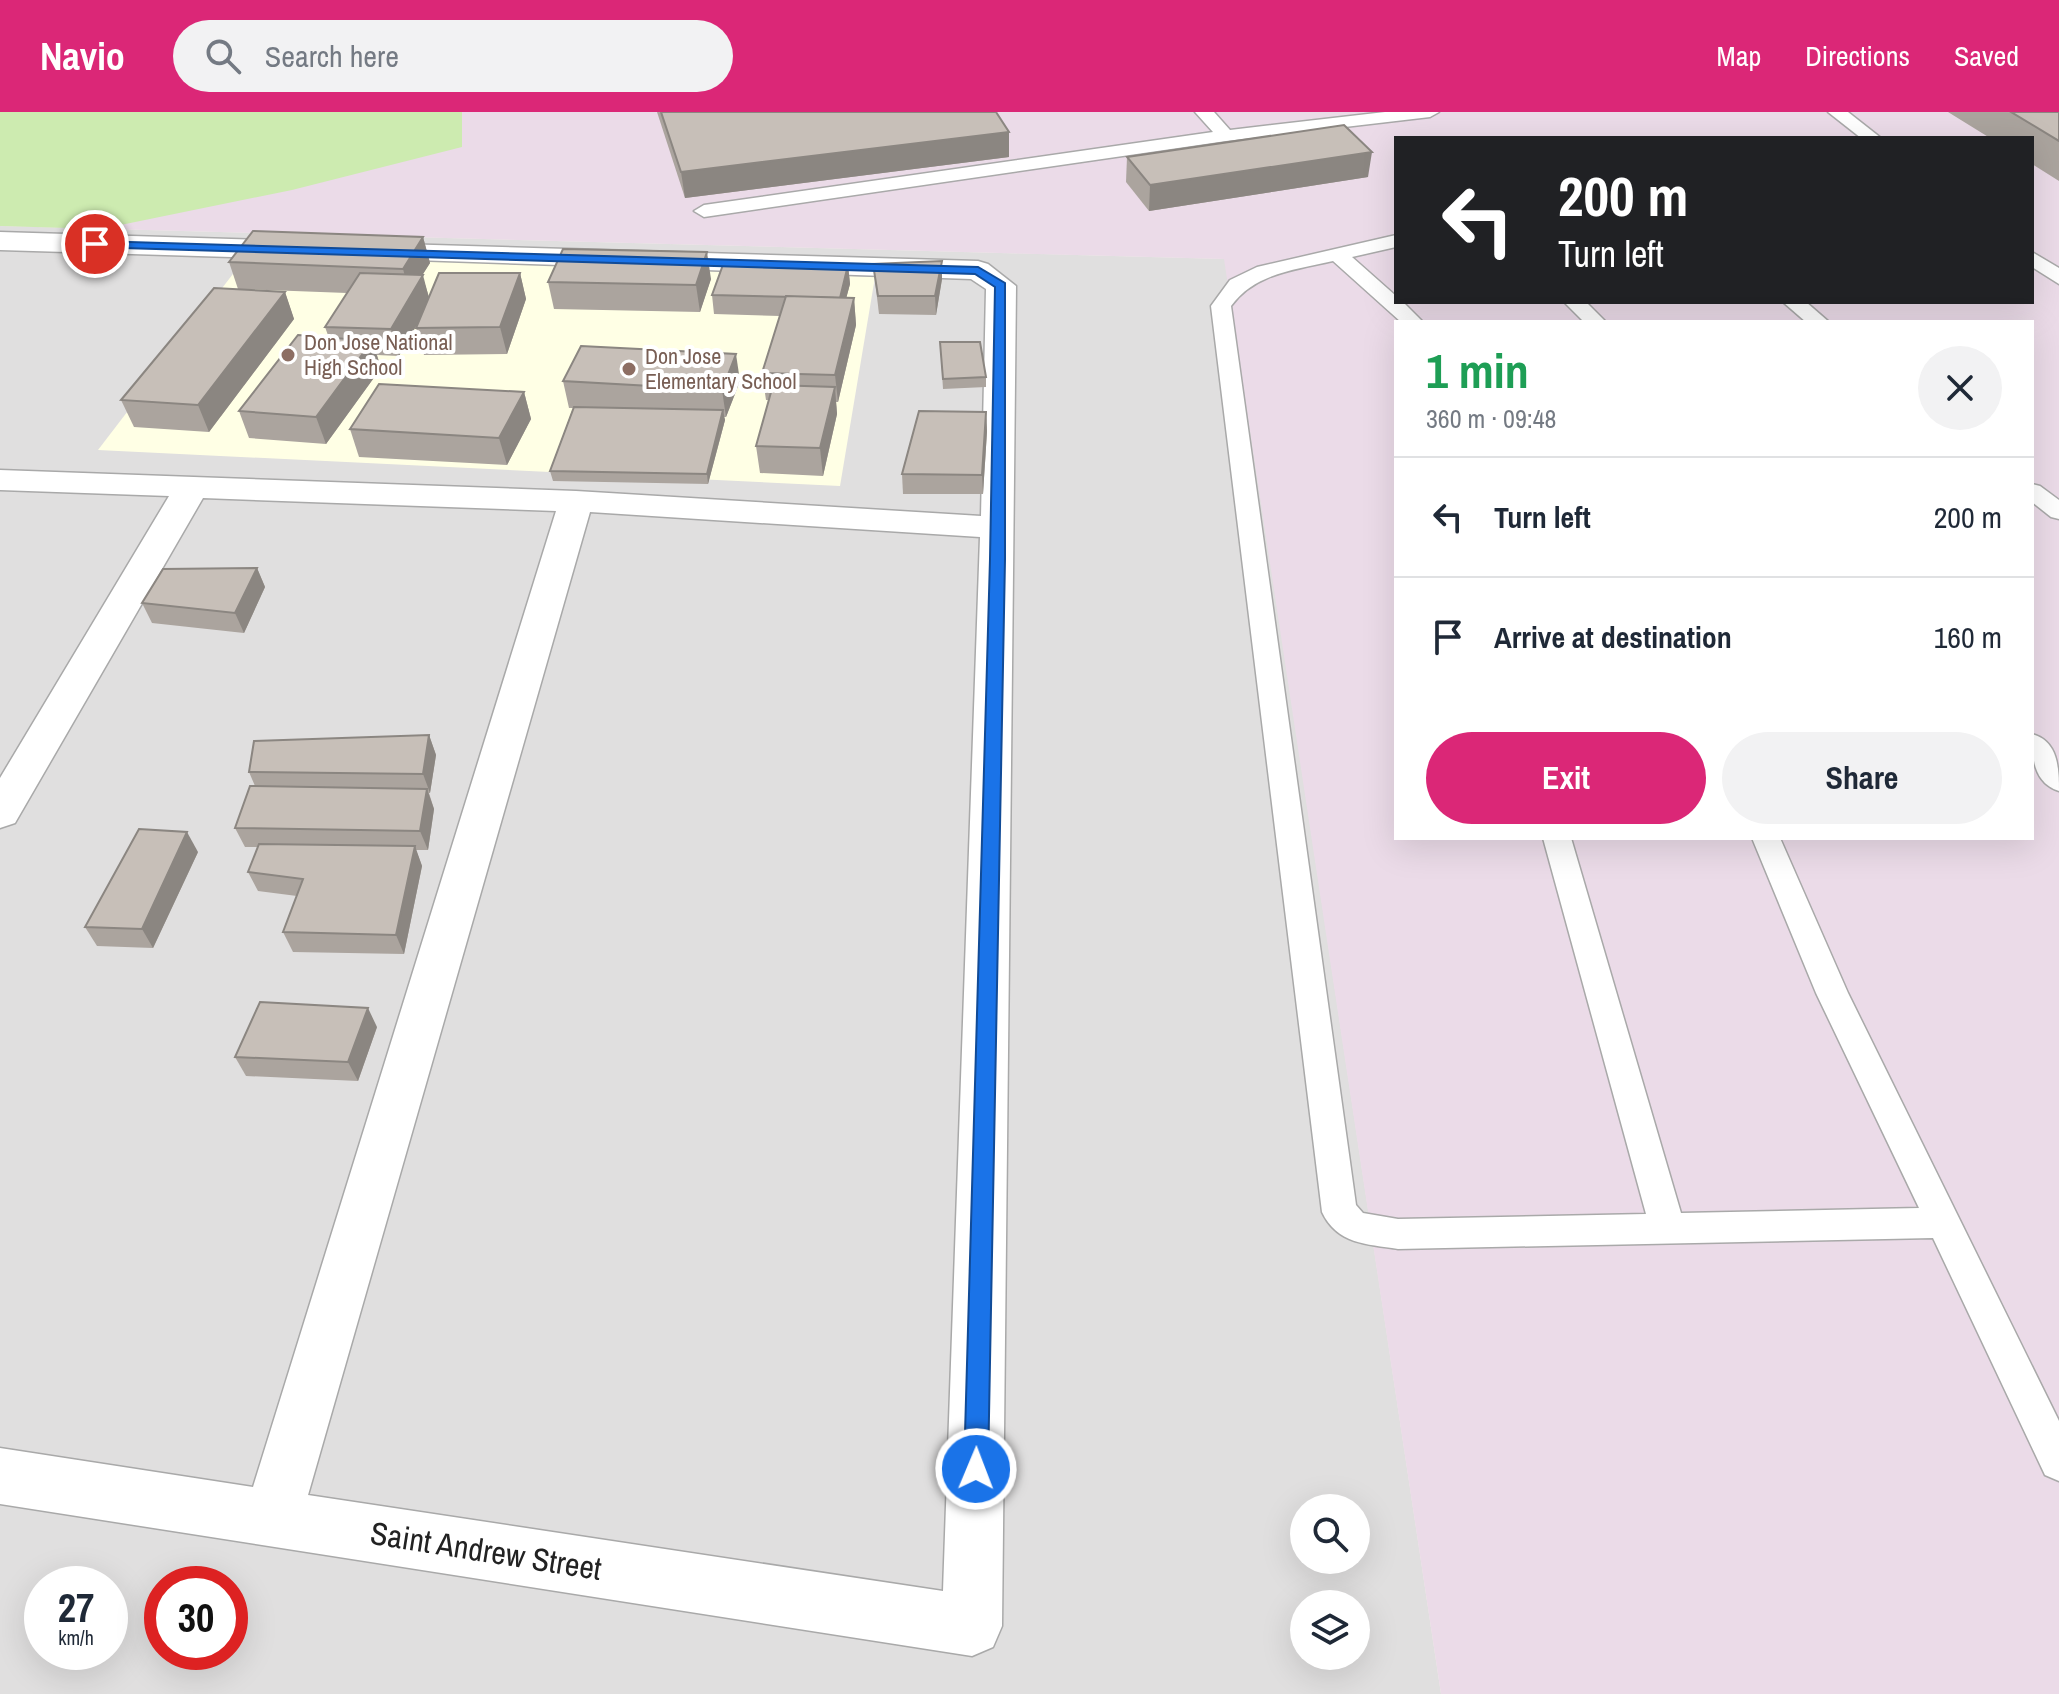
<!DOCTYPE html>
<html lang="en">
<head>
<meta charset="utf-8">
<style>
	body { margin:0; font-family:"Archivo Narrow",sans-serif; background:#f2f2f3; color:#1f2937; height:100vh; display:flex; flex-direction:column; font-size:30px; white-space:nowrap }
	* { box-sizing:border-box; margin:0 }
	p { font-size:26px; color:#747a83 }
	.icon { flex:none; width:44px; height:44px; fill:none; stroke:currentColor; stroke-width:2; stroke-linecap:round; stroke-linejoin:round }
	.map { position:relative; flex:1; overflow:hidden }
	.sheet { position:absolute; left:1394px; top:208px; width:640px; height:520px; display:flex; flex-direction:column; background:#fff; border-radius:0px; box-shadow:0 8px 32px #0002 }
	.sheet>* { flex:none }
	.guide { position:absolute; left:1394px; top:24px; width:640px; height:168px; border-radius:0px; box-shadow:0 8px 32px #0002; background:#202124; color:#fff; overflow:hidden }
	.fabs { position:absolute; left:1290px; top:1382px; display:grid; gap:16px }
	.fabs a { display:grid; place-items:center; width:80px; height:80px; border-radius:50%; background:#fff; box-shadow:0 8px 32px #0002; font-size:40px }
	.speed { position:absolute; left:24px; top:1454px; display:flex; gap:16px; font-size:40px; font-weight:700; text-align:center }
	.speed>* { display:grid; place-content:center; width:104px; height:104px; border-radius:50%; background:#fff; box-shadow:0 8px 32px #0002; line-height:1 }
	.speed small { font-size:20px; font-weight:400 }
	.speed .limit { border:12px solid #d22; background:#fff; color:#111 }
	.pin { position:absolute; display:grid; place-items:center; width:68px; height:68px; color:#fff; margin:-34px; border:4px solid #fff; border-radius:50%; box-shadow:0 2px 8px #0007 }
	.me { position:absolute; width:88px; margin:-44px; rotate:1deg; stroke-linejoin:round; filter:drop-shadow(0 0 6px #0008) }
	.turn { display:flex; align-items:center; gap:28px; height:168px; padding:0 32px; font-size:36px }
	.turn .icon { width:104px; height:104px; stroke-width:2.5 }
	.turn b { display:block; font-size:56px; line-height:68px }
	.round { display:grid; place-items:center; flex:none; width:84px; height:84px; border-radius:42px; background:#f2f2f3 }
	.headline { display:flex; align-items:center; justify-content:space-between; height:136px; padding:0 32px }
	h1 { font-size:48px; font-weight:700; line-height:60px; color:#1e9e55 }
	.button { display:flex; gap:16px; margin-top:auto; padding:16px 32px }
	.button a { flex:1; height:92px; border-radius:48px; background:#db2777; color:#fff; font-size:32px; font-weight:700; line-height:92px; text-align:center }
	.button a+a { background:#f2f2f3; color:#1f2937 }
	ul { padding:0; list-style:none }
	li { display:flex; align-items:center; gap:24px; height:120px; padding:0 32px; border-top:2px solid #e0e1e3 }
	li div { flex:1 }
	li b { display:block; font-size:30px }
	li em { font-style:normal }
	header { display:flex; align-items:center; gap:48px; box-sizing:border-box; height:112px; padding:0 40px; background:#db2777; color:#fff }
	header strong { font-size:38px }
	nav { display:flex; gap:44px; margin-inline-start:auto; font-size:28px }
	.search { width:560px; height:72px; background:#f2f2f3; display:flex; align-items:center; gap:20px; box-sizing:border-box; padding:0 28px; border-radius:44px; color:#747a83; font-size:30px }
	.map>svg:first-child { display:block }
	.residential { fill:#e0dfdf; fill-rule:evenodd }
	.industrial { fill:#ebdbe8; fill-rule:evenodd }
	.education { fill:#ffffe5 }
	.grass { fill:#cdebb0 }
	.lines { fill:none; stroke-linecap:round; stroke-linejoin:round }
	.service-casing { stroke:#a9a9a9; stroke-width:3 }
	.minor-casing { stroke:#a9a9a9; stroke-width:3 }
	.service { fill:#fff; fill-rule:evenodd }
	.minor { fill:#fff; fill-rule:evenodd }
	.wall { fill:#aba49e }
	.shaded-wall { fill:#8b8681 }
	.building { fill:#c7bfb8; stroke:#8b8681; stroke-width:2 }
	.route { fill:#1a73e8; stroke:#114b97; stroke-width:2 }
	.education-dot { fill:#8d6e63; stroke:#fff; stroke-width:3 }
	.labels { text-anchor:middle; stroke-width:8; stroke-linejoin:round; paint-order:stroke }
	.far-education-label { font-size:22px; fill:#785e54; stroke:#fff; text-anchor:start }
	.near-street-label { font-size:32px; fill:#222; stroke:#fff }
</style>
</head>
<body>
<header>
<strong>Navio</strong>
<div class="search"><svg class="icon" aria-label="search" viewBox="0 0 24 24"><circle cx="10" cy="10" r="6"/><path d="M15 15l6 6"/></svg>Search here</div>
<nav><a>Map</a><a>Directions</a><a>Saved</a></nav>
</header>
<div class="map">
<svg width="2059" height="1582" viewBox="0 0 2059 1582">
	<rect width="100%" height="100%" fill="#f2efe9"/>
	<path class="residential" d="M0 114 1225 147 1441 1582H0ZM1304 1396H1356V1448H1304ZM42 1472H110V1540H42ZM162 1472H230V1540H162ZM1304 1492H1356V1544H1304Z"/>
	<path class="industrial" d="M0 0H2059V1582H1441L1224 147 0 114ZM1396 26H2032V190H1396ZM1396 210H2032V726H1396Z"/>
	<path class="education" d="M249 141 875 165 840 374 98 338Z"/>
	<path class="grass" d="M0 0H462V35L292 78 101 117 0 114Z"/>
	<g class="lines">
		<g class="service-casing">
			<g id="service">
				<path d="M1195 0H1214L1230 18 1385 0H1439L1430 5 1226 29 704 105 694 99 704 93 1213 20Z"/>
				<path d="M1828 0H1848L1881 26H1861Z"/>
				<path d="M1396 123V135L1352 145 1396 184V190H1403L1423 210H1401L1333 149C1295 158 1255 161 1231 194L1356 1093 1363 1101 1398 1107 1646 1102 1543 726H1571L1681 1101 1919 1096 1816 881 1752 726H1780L1848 881 2059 1309V1369L2045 1363 1933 1126 1398 1137C1366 1132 1337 1132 1322 1100L1211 194 1230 168 1257 155Z"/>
				<path d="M2032 140 2059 156V172L2032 155Z"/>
				<path d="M1564 190H1586L1606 210H1584Z"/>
				<path d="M1783 190H1806L1829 210H1806Z"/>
				<path d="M2032 372 2040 374 2059 388V407L2051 405 2032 390Z"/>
				<path d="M2032 622C2058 629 2059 656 2059 679 2033 671 2032 644 2032 622Z"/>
			</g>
		</g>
		<g class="minor-casing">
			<g id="minor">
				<path d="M0 120 297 129 307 132 311 138 307 144 297 147 0 138Z"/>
				<path d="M366 131 978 149 988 152 1016 174 1002 1514 993 1535 972 1544 0 1392V1336L253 1375 556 399 203 386 15 711 0 716V666L169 384 0 378V358L576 379 981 404 986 177 971 167 356 146 352 140 356 134ZM590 400 980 425 943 1479 308 1383Z"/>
			</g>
		</g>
		<use href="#service" class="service"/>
		<use href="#minor" class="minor"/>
	</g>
	<g class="wall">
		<path d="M657 0H996L1009 45 685 86Z"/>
		<path d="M1948 0H2059V69L2032 52V26H1990Z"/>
		<path d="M1127 45 1368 65 1149 99 1126 70Z"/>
		<path d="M423 125 430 151 422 163 429 185 520 161 526 187 507 242 424 243 416 216 417 212 399 244 377 243 381 256 326 332 249 326 239 299 329 226 325 215 347 181 238 177 229 150Z"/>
		<path d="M873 152 942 167 936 203 879 202Z"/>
		<path d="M848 153 850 172 846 186H854L856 213 838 290H836L837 302 823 364 760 361 756 334 769 288H766L762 261 780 204 714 202 712 183Z"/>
		<path d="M711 167 700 200 554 197 548 170Z"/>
		<path d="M285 180 294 207 209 320 134 315 121 288Z"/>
		<path d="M940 230 986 265V275L943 277Z"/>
		<path d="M563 269H740L726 305H724L725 308 708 372 553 369 550 359 573 296H569Z"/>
		<path d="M524 280 531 307 507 353 359 345 350 317Z"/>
		<path d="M986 300 987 319 983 382H903L902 362Z"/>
		<path d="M257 456 265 475 244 521 152 511 142 491Z"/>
		<path d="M429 623 436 643 430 681H429L434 697 428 738H416L422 754 404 842 293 840 283 820 297 784 258 779 248 760 258 735H245L235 716 255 674 249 660Z"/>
		<path d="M198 740 153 836 97 834 85 815Z"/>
		<path d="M377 915 358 969 246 964 235 945Z"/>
	</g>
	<g class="shaded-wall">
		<path d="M1009 20V45L685 86 681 60Z"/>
		<path d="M1372 40 1368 65 1149 99 1150 73Z"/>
		<path d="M423 125 430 151 410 183 403 157Z"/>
		<path d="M707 140 711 167 700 200 696 173Z"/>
		<path d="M942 149V167L936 203 935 184Z"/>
		<path d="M848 153 850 172 841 206 839 187Z"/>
		<path d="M520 161 526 187 507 242 500 215Z"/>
		<path d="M423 163 430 190 399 244 391 217Z"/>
		<path d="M285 180 294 207 209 320 198 293Z"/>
		<path d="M854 186 856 213 838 290 835 263Z"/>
		<path d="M372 229 381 256 326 332 316 305Z"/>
		<path d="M736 242 740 269 726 305 722 278Z"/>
		<path d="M835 275 837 302 823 364 820 336Z"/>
		<path d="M524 280 531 307 507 353 499 326Z"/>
		<path d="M723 298 725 308 708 372 707 362Z"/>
		<path d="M986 300 987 319 983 382 982 363Z"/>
		<path d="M257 456 265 475 244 521 235 501Z"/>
		<path d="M429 623 436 643 430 681 423 662Z"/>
		<path d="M427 677 434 697 428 738 420 719Z"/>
		<path d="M187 720 198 740 153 836 142 817Z"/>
		<path d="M415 734 422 754 404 842 396 823Z"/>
		<path d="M368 896 377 915 358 969 348 950Z"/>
	</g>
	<g class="building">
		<path d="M661 0H996L1009 20 681 60Z"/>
		<path d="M2011 0H2059V29Z"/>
		<path d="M1344 13 1372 40 1150 73 1127 45Z"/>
		<path d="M253 119 423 125 403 157 229 150Z"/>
		<path d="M563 137 707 140 696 173 548 170Z"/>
		<path d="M942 149 935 184H878L873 152Z"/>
		<path d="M724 150 848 153 840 186 712 183Z"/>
		<path d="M360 161 423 163 391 217 325 215Z"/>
		<path d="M439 161H520L500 215 416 216Z"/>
		<path d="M214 176 285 180 198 293 121 288Z"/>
		<path d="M786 184 854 186 835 263 762 261Z"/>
		<path d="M298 223 372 229 316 305 239 299Z"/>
		<path d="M940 230H980L986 265 943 267Z"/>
		<path d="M581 234 736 242 722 278 563 269Z"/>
		<path d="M379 272 524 280 499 326 350 317Z"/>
		<path d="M773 273 835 275 820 336 756 334Z"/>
		<path d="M574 295 723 298 707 362 550 359Z"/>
		<path d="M919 299 986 300 982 363 902 362Z"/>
		<path d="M257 456 235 501 142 491 163 457Z"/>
		<path d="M429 623 423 662 249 660 254 629Z"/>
		<path d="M250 674 427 677 420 719 235 716Z"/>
		<path d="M139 717 187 720 142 817 85 815Z"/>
		<path d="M259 732 415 734 396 823 283 820 303 767 248 760Z"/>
		<path d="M260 890 368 896 348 950 235 945Z"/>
	</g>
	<path class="route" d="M95 129 978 155 1005 171V447L988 1357 985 1365 976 1369 968 1365 964 1357 990 447 995 175 975 162 90 135V130Z"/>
	<g class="education-dot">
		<circle cx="288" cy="243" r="8"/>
		<circle cx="629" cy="257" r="8"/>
	</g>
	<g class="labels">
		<g class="far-education-label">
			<text x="304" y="238">Don Jose National<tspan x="304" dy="25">High School</tspan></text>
			<text x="645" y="252">Don Jose<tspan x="645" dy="25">Elementary School</tspan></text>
		</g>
		<g class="near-street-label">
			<text transform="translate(486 1439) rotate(9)" y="11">Saint Andrew Street</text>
		</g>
	</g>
</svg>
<div class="fabs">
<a><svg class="icon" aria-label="search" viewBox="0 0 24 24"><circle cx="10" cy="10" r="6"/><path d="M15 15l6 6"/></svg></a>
<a><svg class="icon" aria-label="layers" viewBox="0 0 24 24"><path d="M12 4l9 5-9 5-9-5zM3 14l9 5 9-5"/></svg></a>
</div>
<div class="speed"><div>27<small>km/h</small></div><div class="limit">30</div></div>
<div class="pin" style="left:95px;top:132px;background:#d93025"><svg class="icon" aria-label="arrive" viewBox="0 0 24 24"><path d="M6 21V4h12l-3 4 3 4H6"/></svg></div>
<svg class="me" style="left:976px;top:1357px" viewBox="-20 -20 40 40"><circle r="17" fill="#1a73e8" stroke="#fff" stroke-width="3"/><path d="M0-11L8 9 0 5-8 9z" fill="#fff"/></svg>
<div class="guide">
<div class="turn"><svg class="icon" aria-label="left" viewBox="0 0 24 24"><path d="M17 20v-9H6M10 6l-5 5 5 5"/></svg><div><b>200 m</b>Turn left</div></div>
</div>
<section class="sheet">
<div class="headline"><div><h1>1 min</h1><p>360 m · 09:48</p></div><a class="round"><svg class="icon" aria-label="close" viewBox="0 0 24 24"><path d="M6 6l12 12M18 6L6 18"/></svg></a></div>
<ul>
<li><svg class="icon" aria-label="left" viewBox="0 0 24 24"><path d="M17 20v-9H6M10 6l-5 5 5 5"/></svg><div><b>Turn left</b></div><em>200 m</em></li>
<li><svg class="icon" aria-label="arrive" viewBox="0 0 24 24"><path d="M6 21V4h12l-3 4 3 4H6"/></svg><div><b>Arrive at destination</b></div><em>160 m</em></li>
</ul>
<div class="button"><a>Exit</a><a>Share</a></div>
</section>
</div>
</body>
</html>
